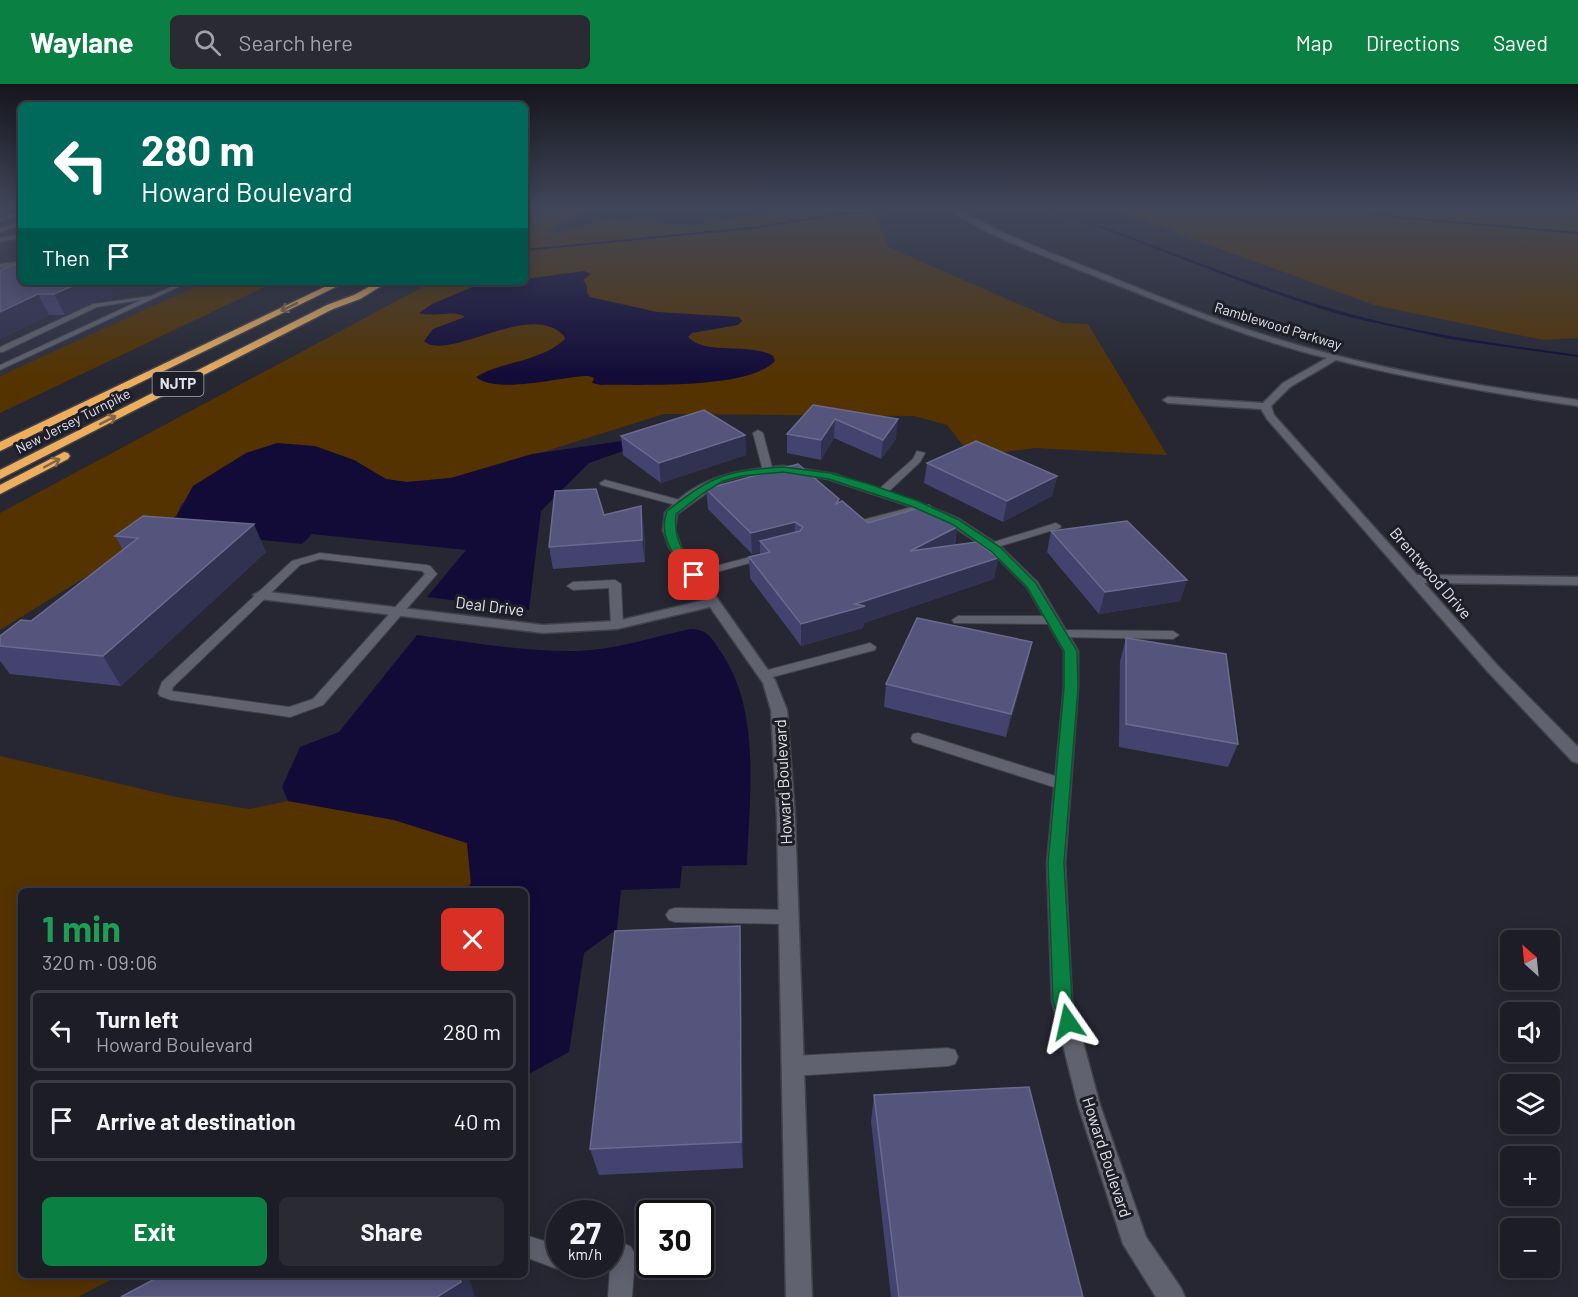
<!DOCTYPE html>
<html lang="en">
<head>
<meta charset="utf-8">
<style>
	body { margin:0; font-family:Barlow,sans-serif; background:#292a32; color:#f1f3f6; height:100vh; display:flex; flex-direction:column; font-size:22px; white-space:nowrap }
	* { box-sizing:border-box; margin:0 }
	p { font-size:20px; color:#a0a2a7 }
	.icon { flex:none; width:33px; height:33px; fill:none; stroke:currentColor; stroke-width:2; stroke-linecap:round; stroke-linejoin:round }
	.map { position:relative; flex:1; overflow:hidden }
	.panel { position:absolute; left:18px; top:804px; width:510px; height:390px; display:flex; flex-direction:column; background:#1c1d26; border-radius:9px; box-shadow:0 3px 15px #0003,0 0 0 2px #3a3b43 }
	.panel>* { flex:none }
	.guide { position:absolute; left:18px; top:18px; width:510px; height:183px; border-radius:9px; box-shadow:0 3px 15px #0003,0 0 0 2px #3a3b43; background:#00695c; color:#fff; overflow:hidden }
	.needle { width:39px; rotate:333deg }
	.fabs { position:absolute; left:1500px; top:846px; display:grid; gap:12px }
	.fabs a { display:grid; place-items:center; width:60px; height:60px; border-radius:9px; background:#1c1d26; box-shadow:0 3px 15px #0003,0 0 0 2px #3a3b43; font-size:30px }
	.speed { position:absolute; left:546px; top:1116px; display:flex; gap:12px; font-size:30px; font-weight:700; text-align:center }
	.speed>* { display:grid; place-content:center; width:78px; height:78px; border-radius:50%; background:#1c1d26; box-shadow:0 3px 15px #0003,0 0 0 2px #3a3b43; line-height:1 }
	.speed small { font-size:15px; font-weight:400 }
	.speed .limit { border:3px solid #111; border-radius:9px; background:#fff; color:#111 }
	.pin { position:absolute; display:grid; place-items:center; width:51px; height:51px; color:#fff; margin:-26px; border-radius:12px; box-shadow:0 3px 9px #0006 }
	.me { position:absolute; width:66px; margin:-33px; rotate:349deg; stroke-linejoin:round; filter:drop-shadow(0 0 4px #0008) }
	.turn { display:flex; align-items:center; gap:21px; height:126px; padding:0 24px; font-size:27px }
	.turn .icon { width:78px; height:78px; stroke-width:2.5 }
	.turn b { display:block; font-size:42px; line-height:51px }
	.then { display:flex; align-items:center; height:57px; padding:0 24px; background:#0003; gap:12px; font-size:22px }
	.round { display:grid; place-items:center; flex:none; width:63px; height:63px; border-radius:9px; background:#292a32 }
	.headline { display:flex; align-items:center; justify-content:space-between; height:102px; padding:0 24px }
	h1 { font-size:36px; font-weight:700; line-height:45px; color:#1e9e55 }
	.cta { display:flex; gap:12px; margin-top:auto; padding:12px 24px }
	.cta a { flex:1; height:69px; border-radius:9px; background:#0b8043; color:#fff; font-size:24px; font-weight:700; line-height:69px; text-align:center }
	.cta a+a { background:#292a32; color:#f1f3f6 }
	ul { padding:0; list-style:none }
	li { display:flex; align-items:center; gap:18px; height:81px; margin:0 12px 9px; padding:0 12px; border:3px solid #3a3b43; border-radius:9px }
	li div { flex:1 }
	li b { display:block; font-size:22px }
	li em { font-style:normal }
	header { display:flex; align-items:center; gap:36px; box-sizing:border-box; height:84px; padding:0 30px; background:#0b8043; color:#fff }
	header strong { font-size:28px }
	nav { display:flex; gap:33px; margin-inline-start:auto; font-size:21px }
	.search { width:420px; height:54px; background:#292a32; display:flex; align-items:center; gap:15px; box-sizing:border-box; padding:0 21px; border-radius:9px; color:#a0a2a7; font-size:22px }
	.map>svg:first-child { display:block }
	.built { fill:#2e2f3f }
	.green { fill:#543300 }
	.water { fill:#120b38 }
	.lines { fill:none; stroke-linecap:round; stroke-linejoin:round }
	.stream { fill:#120b38; fill-rule:evenodd }
	.lane-casing { stroke:#41424b; stroke-width:2 }
	.street-casing { stroke:#41424b; stroke-width:3 }
	.highway-casing { stroke:#41424b; stroke-width:3 }
	.lane { fill:#61626f; fill-rule:evenodd }
	.street { fill:#61626f; fill-rule:evenodd }
	.highway { fill:#edaf5e; fill-rule:evenodd }
	.wall { fill:#444370 }
	.shaded-wall { fill:#313152 }
	.building { fill:#55547d; stroke:#6b6a8e; stroke-width:1.5 }
	.oneway { stroke:#856643 }
	.route { fill:#0b8043; stroke:#07532c; stroke-width:1.5 }
	.labels { text-anchor:middle; stroke-width:6; stroke-linejoin:round; paint-order:stroke }
	.far-street-label { font-size:14px; fill:#e1e2e9; stroke:#1d1e28 }
	.shield { fill:#1d1e28; stroke:#a6a7af; stroke-width:1.5 }
	.shield-label { font-size:15px; font-weight:bold; fill:#e1e2e9 }
	.street-label { font-size:16px; fill:#e1e2e9; stroke:#1d1e28 }
</style>
</head>
<body>
<header>
<strong>Waylane</strong>
<div class="search"><svg class="icon" aria-label="search" viewBox="0 0 24 24"><circle cx="10" cy="10" r="6"/><path d="M15 15l6 6"/></svg>Search here</div>
<nav><a>Map</a><a>Directions</a><a>Saved</a></nav>
</header>
<div class="map">
<svg width="1578" height="1213" viewBox="0 0 1578 1213">
	<rect width="100%" height="100%" fill="#262732"/>
	<path class="built" d="M0 125H21V198H275L0 317Z"/>
	<g class="green">
		<path d="M554 125H588L549 146 558 150 606 135 690 142 797 125H930L875 131 888 163 1062 239 1088 240 1167 371 1036 364 996 369 966 365 947 341 914 332 664 330 495 383 451 394 407 398 386 395 354 376 181 420 177 431 162 446 0 546V429L432 198H525V140Z"/>
		<path d="M1111 125H1578V254L1543 256 1374 221Z"/>
		<path d="M206 198H275L0 329V292Z"/>
		<path d="M0 672 176 713 249 725 288 717 394 736 467 759 471 799 466 807H21V1191H120L78 1213H0Z"/>
	</g>
	<g class="water">
		<path d="M584 187 591 190 583 196 587 202V209L590 213 657 228 739 233 742 237 738 241 692 249 688 253C706 272 750 258 773 272L775 277C748 306 640 300 601 301L592 299 594 294 589 292C563 292 497 311 476 293 504 276 539 279 565 255L564 252C531 215 448 279 424 257L433 245 465 233C453 225 434 234 419 229L432 220 482 199 525 198V195Z"/>
		<path d="M671 350 589 379 541 427 529 526 427 513 466 466 312 450 302 460 162 446 177 431 193 402 246 369 277 359 315 362 354 376 386 395 407 398 451 394 532 370Z"/>
		<path d="M690 545C707 545 712 554 721 568 762 628 749 712 747 781L682 782 680 804 621 806 617 845 584 869 569 968 525 992V807H466L471 799 467 759 394 736 288 717 282 703 300 663 339 648 417 551C469 558 523 568 577 567 615 566 652 553 690 545Z"/>
	</g>
	<g class="lines">
		<g class="stream">
			<path d="M889 125H901L834 132 752 145 525 167V165L752 143 834 130Z"/>
			<path d="M1047 125H1052C1143 155 1231 194 1323 222 1406 248 1492 259 1578 271V273L1449 255 1353 234 1321 225 1253 202 1117 150Z"/>
			<path d="M1220 125H1286L1284 126Z"/>
			<path d="M1332 125 1425 135 1578 148V150L1395 134Z"/>
		</g>
		<g class="lane-casing">
			<g id="lane">
				<path d="M21 127V131L0 137V133Z"/>
				<path d="M21 137V141L0 148V144Z"/>
				<path d="M21 150V154L0 158V154Z"/>
				<path d="M21 177V181L0 184V180Z"/>
				<path d="M181 198H189L0 286V281L141 216 97 223 3 268H0V263L93 220 151 212Z"/>
				<path d="M758 346 763 349 773 387 771 389 763 387 753 349Z"/>
				<path d="M917 367 925 369 920 378 886 410H878V406L913 375Z"/>
				<path d="M605 396 687 418 688 420 683 423 601 401 600 399Z"/>
				<path d="M912 423 916 424V428L859 443 854 440 855 438Z"/>
				<path d="M1056 439 1061 442 1060 444 991 465 985 462 987 460Z"/>
				<path d="M320 469 426 481 430 482 437 490 323 621 290 633 171 616 160 612 158 609 162 598 292 477ZM320 475 422 487 425 490 313 615 289 623 172 607 173 603 300 481Z"/>
				<path d="M765 469 771 472 769 474 694 494 688 491 690 489Z"/>
				<path d="M615 496 621 500 623 541 617 545 611 541 609 504 573 506 567 502 573 498Z"/>
				<path d="M958 532H1053L1059 536 1053 540 954 539 952 536Z"/>
				<path d="M1060 546 1173 547 1179 551 1173 555 1056 553 1054 550Z"/>
				<path d="M870 559 876 563 875 566 765 595 758 591 760 588Z"/>
				<path d="M918 649 1068 696 1071 700 1068 704 1063 706 913 658 911 654 913 650Z"/>
				<path d="M675 824 789 826 795 828 798 833 795 838 789 840 675 838 669 836 666 831 669 826Z"/>
				<path d="M948 964 955 966 958 973 955 980 948 982 793 992 786 989 783 982 786 975 793 972Z"/>
				<path d="M525 1151 560 1162V1180H569L568 1182 560 1186 525 1173Z"/>
				<path d="M623 1159 631 1163 635 1171 632 1213H608L610 1184 603 1180H610V1160Z"/>
			</g>
		</g>
		<g class="street-casing">
			<g id="street">
				<path d="M950 125H957C1005 152 1056 171 1106 191 1160 213 1213 235 1268 252 1369 284 1473 301 1578 316V322C1497 310 1415 296 1336 276L1290 303 1271 322 1274 331 1417 491 1578 493V501L1424 499 1498 582 1578 663V679L1572 677 1488 588 1267 335 1261 325 1168 319 1163 316 1168 313 1263 319 1283 299 1327 274C1242 253 1163 219 1082 187 1042 171 984 151 950 125Z"/>
				<path d="M783 382 834 390 918 418 959 435 1000 462 1037 498 1078 567V604L1065 779 1072 917 1100 1021 1146 1153 1181 1204 1185 1213H1156L1123 1160 1078 1021 1052 917 1047 779 1064 604V567L1027 503 992 468 951 441 910 422 828 395 783 388 742 392 723 397 677 430 675 446 681 463 775 596 787 626 795 732 812 1213H786L777 732 771 626 763 599 710 523 617 545 543 549 260 515 253 511 260 507 543 541 617 537 705 516 669 463 663 446 665 429C697 392 737 386 783 382Z"/>
			</g>
		</g>
		<g class="highway-casing">
			<g id="highway">
				<path d="M335 198H346L0 367V358Z"/>
				<path d="M378 198H388L360 215 333 225 0 395V386L327 221 354 211Z"/>
				<path d="M64 368 68 369 70 372 68 375 0 410V401Z"/>
			</g>
		</g>
		<use href="#lane" class="lane"/>
		<use href="#street" class="street"/>
		<use href="#highway" class="highway"/>
	</g>
	<g class="wall">
		<path d="M0 186 164 203 105 212 65 231H49L0 255Z"/>
		<path d="M813 321 896 355 881 375 834 354 821 376 787 369V350Z"/>
		<path d="M745 351 746 371 661 399 623 371 621 352Z"/>
		<path d="M927 379 1057 392 1052 412 1003 438 924 399Z"/>
		<path d="M706 405 839 418 868 439 957 443 955 461 998 474 994 495 864 539 863 544 801 562 750 494 749 473 760 470V468L752 470 708 425Z"/>
		<path d="M644 442 645 478 553 485 549 463Z"/>
		<path d="M1051 447 1187 496 1180 517 1099 530 1047 468Z"/>
		<path d="M115 452 266 468 121 602 10 590 0 577V552L31 537 123 466Z"/>
		<path d="M1126 554 1238 660 1228 683 1119 663 1120 577Z"/>
		<path d="M1032 558 1027 580 1006 653 884 623 886 600Z"/>
		<path d="M741 872 743 1084 599 1091 590 1065Z"/>
		<path d="M874 1011 1083 1213H891L871 1038Z"/>
	</g>
	<g class="shaded-wall">
		<path d="M82 198H177L164 203 105 212 65 231 54 210Z"/>
		<path d="M38 210 49 231 0 255V228Z"/>
		<path d="M835 335 834 354 821 376V356Z"/>
		<path d="M898 335 896 355 881 375 883 356Z"/>
		<path d="M745 351 746 371 661 399 659 379Z"/>
		<path d="M1057 392 1052 412 1003 438 1007 417Z"/>
		<path d="M641 422 644 442 645 478 642 456Z"/>
		<path d="M795 438 794 459 760 457V468L752 470 751 449Z"/>
		<path d="M254 440 266 468 121 602 103 572Z"/>
		<path d="M957 443 954 464 910 467Z"/>
		<path d="M998 474 994 495 864 539 863 544 801 562V540L855 520Z"/>
		<path d="M1187 496 1180 517 1099 530 1105 508Z"/>
		<path d="M1032 558 1027 580 1006 653 1011 630Z"/>
		<path d="M740 842 741 872 743 1084 741 1058Z"/>
		<path d="M459 1191H468L475 1213H437Z"/>
	</g>
	<g class="building">
		<path d="M21 178V198H82L54 210H38L0 228V186Z"/>
		<path d="M813 321 898 335 883 356 835 335 821 356 787 350Z"/>
		<path d="M704 326 745 351 659 379 621 352Z"/>
		<path d="M976 357 1057 392 1007 417 927 379Z"/>
		<path d="M798 380 839 415 836 420 842 417 868 439 929 421 957 443 910 467 977 458 998 474 855 520 865 522 801 540 749 473 770 468 760 457 800 447 803 443 795 438 751 449 706 405Z"/>
		<path d="M596 405 604 431 641 422 642 456 549 463 555 407Z"/>
		<path d="M143 432 254 440 103 572 0 562V552L21 536 31 537 138 454 115 452Z"/>
		<path d="M1127 437 1187 496 1105 508 1051 447Z"/>
		<path d="M917 534 1032 558 1011 630 886 600Z"/>
		<path d="M1126 554 1226 570 1238 660 1126 640Z"/>
		<path d="M740 842 741 1058 590 1065 615 847Z"/>
		<path d="M1029 1003 1083 1213H899L874 1011Z"/>
		<path d="M162 1191H459L461 1198 437 1213H121Z"/>
	</g>
	<defs><path id="oneway-shaft" d="M-6 0H5M1.5-3L5.5 0L1.5 3" fill="none" stroke-width="1.6" stroke-linecap="round" stroke-linejoin="round" transform="scale(1.5)"/></defs>
	<g class="oneway">
		<use href="#oneway-shaft" transform="translate(289 223) rotate(154)"/>
		<use href="#oneway-shaft" transform="translate(108 336) rotate(-27)"/>
		<use href="#oneway-shaft" transform="translate(52 379) rotate(-28)"/>
	</g>
	<linearGradient id="sky" x2="0" y2="1"><stop stop-color="#15151c"/><stop offset="0.42" stop-color="#41475a"/><stop offset="1" stop-color="#41475a" stop-opacity="0"/></linearGradient>
	<rect width="1578" height="295" fill="url(#sky)"/>
	<path class="route" d="M783 383 830 389 869 400 918 417 959 436 1000 463 1036 499 1077 567 1078 604 1064 779 1072 917 1077 938 1075 944 1068 947 1061 944 1053 917 1048 779 1064 604V567L1027 503 992 468 952 440 911 422 829 395 783 388 742 392 723 397 702 410 676 430C673 458 685 470 700 491L699 494H690C676 474 657 453 667 427 713 391 725 387 783 383Z"/>
	<g class="labels">
		<g class="far-street-label">
			<text transform="translate(1278 242) rotate(17)" y="5">Ramblewood Parkway</text>
			<text transform="translate(73 337) rotate(-27)" y="5">New Jersey Turnpike</text>
		</g>
		<rect class="shield" x="152.5" y="288" width="51" height="24" rx="4.5"/>
		<g class="shield-label">
			<text x="178" y="305">NJTP</text>
		</g>
		<g class="street-label">
			<text transform="translate(1431 489) rotate(49)" y="6">Brentwood Drive</text>
			<text transform="translate(490 522) rotate(7)" y="6">Deal Drive</text>
			<text transform="translate(783 698) rotate(-93)" y="6">Howard Boulevard</text>
			<text transform="translate(1107 1073) rotate(72)" y="6">Howard Boulevard</text>
		</g>
	</g>
</svg>
<div class="fabs">
<a><svg class="needle" viewBox="-14 -14 28 28"><path d="M0-13l5 13h-10z" fill="#e53935"/><path d="M0 13l5-13h-10z" fill="#a0a2a7"/></svg></a>
<a><svg class="icon" aria-label="sound" viewBox="0 0 24 24"><path d="M4 9h4l5-4v14l-5-4H4zM17 9q2 3 0 6"/></svg></a>
<a><svg class="icon" aria-label="layers" viewBox="0 0 24 24"><path d="M12 4l9 5-9 5-9-5zM3 14l9 5 9-5"/></svg></a>
<a>+</a>
<a>−</a>
</div>
<div class="speed"><div>27<small>km/h</small></div><div class="limit">30</div></div>
<div class="pin" style="left:694px;top:491px;background:#d93025"><svg class="icon" aria-label="arrive" viewBox="0 0 24 24"><path d="M6 21V4h12l-3 4 3 4H6"/></svg></div>
<svg class="me" style="left:1068px;top:938px" viewBox="-20 -20 40 40"><path d="M0-17L14 15 0 8-14 15z" fill="#0b8043" stroke="#fff" stroke-width="4"/></svg>
<div class="guide">
<div class="turn"><svg class="icon" aria-label="left" viewBox="0 0 24 24"><path d="M17 20v-9H6M10 6l-5 5 5 5"/></svg><div><b>280 m</b>Howard Boulevard</div></div>
<div class="then">Then<svg class="icon" aria-label="arrive" viewBox="0 0 24 24"><path d="M6 21V4h12l-3 4 3 4H6"/></svg></div>
</div>
<section class="panel">
<div class="headline"><div><h1>1 min</h1><p>320 m · 09:06</p></div><a class="round" style="background:#d93025;color:#fff"><svg class="icon" aria-label="close" viewBox="0 0 24 24"><path d="M6 6l12 12M18 6L6 18"/></svg></a></div>
<ul>
<li><svg class="icon" aria-label="left" viewBox="0 0 24 24"><path d="M17 20v-9H6M10 6l-5 5 5 5"/></svg><div><b>Turn left</b><p>Howard Boulevard</p></div><em>280 m</em></li>
<li><svg class="icon" aria-label="arrive" viewBox="0 0 24 24"><path d="M6 21V4h12l-3 4 3 4H6"/></svg><div><b>Arrive at destination</b></div><em>40 m</em></li>
</ul>
<div class="cta"><a>Exit</a><a>Share</a></div>
</section>
</div>
</body>
</html>
